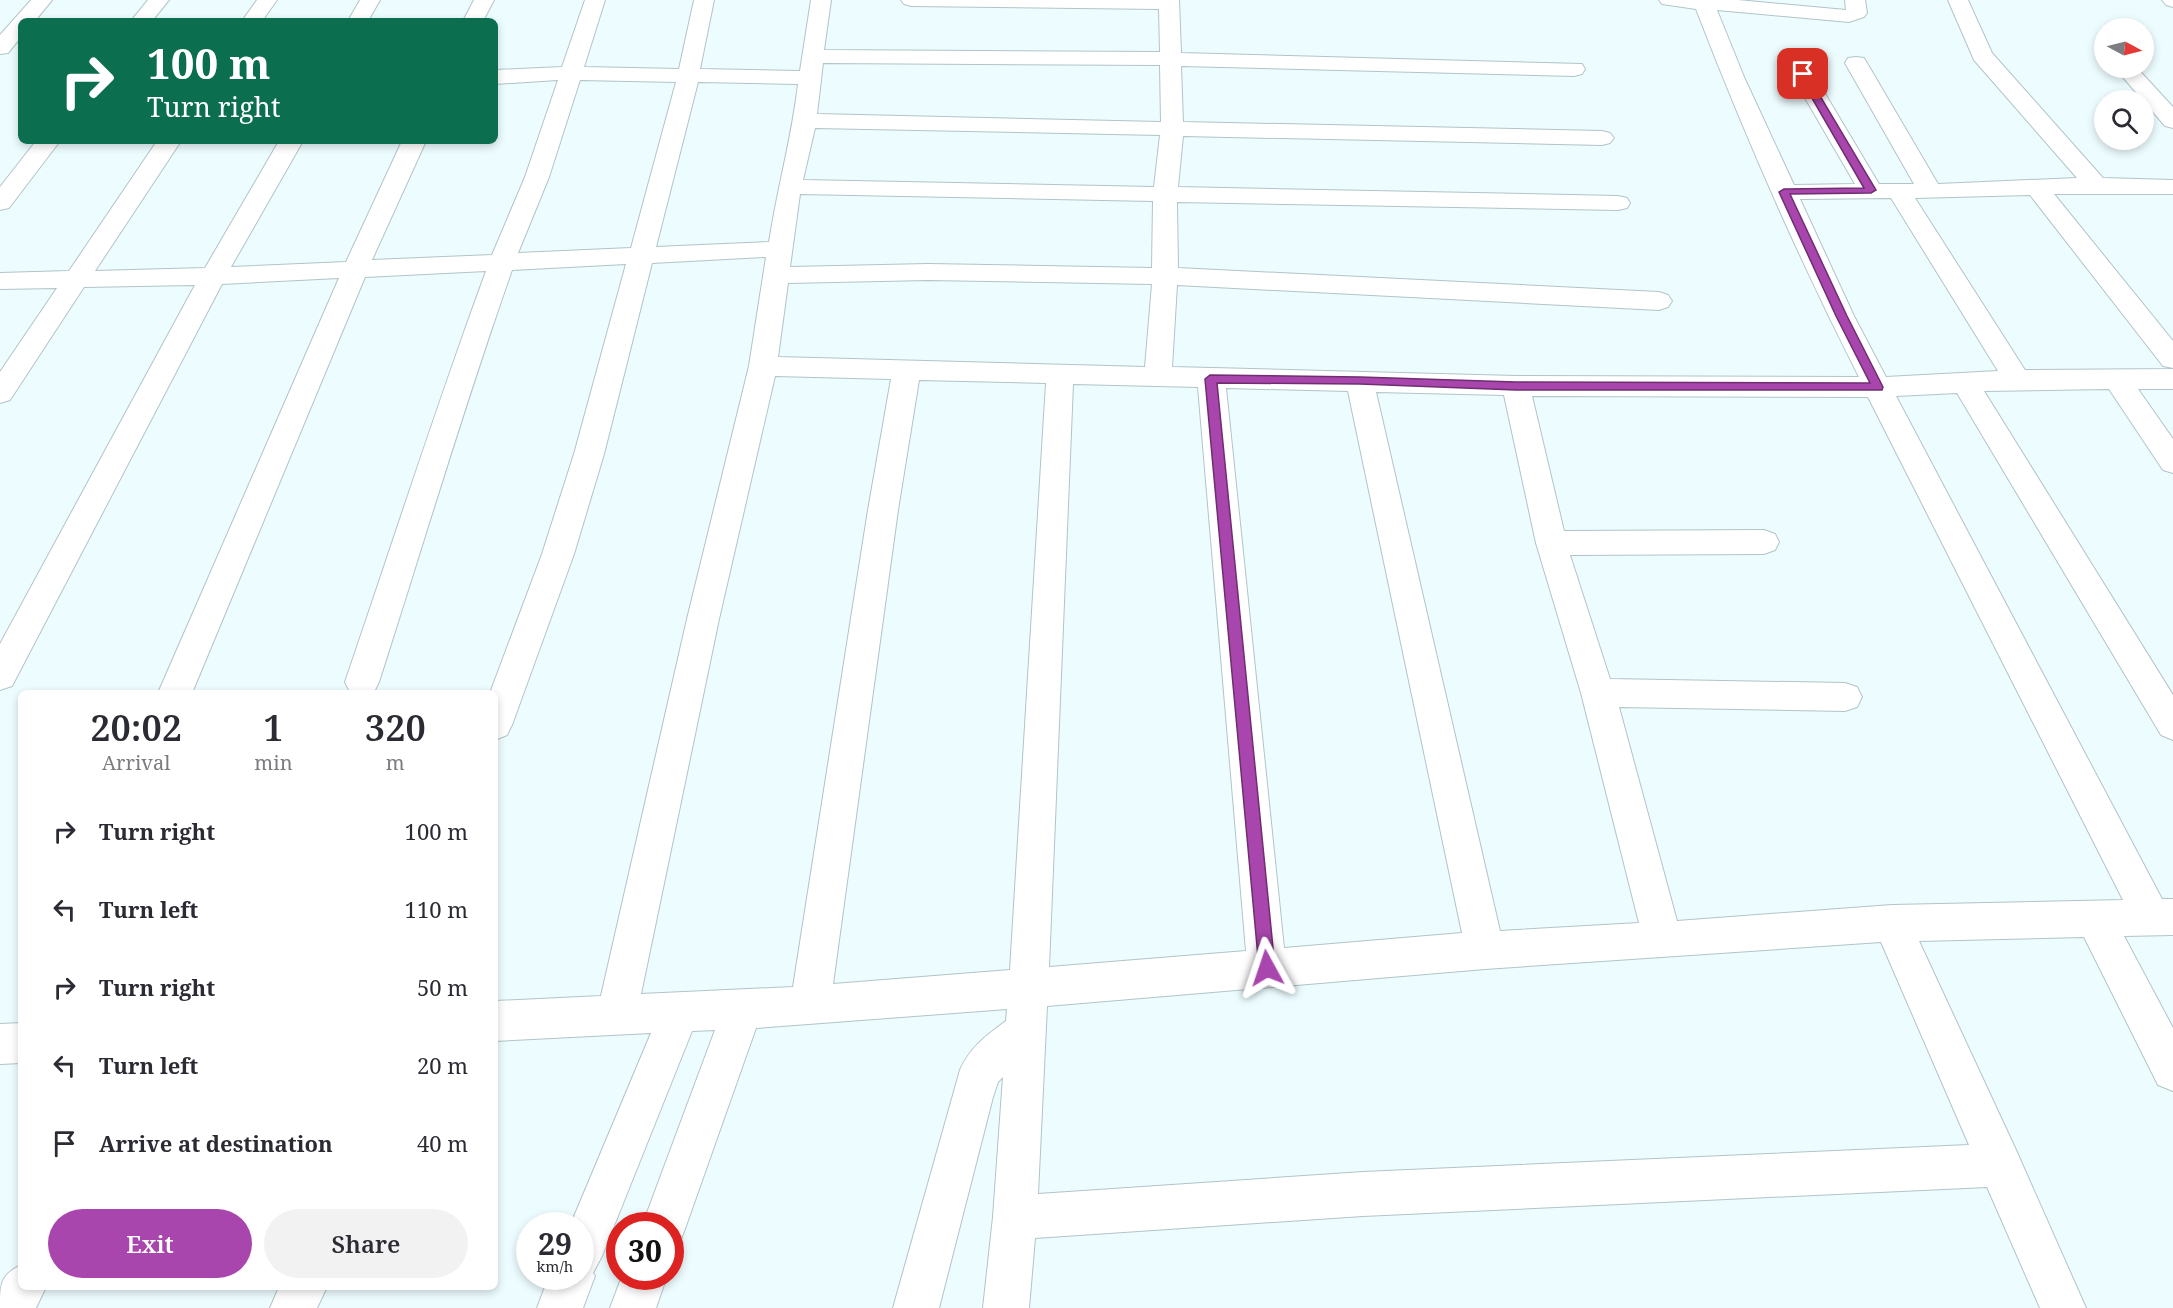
<!DOCTYPE html>
<html lang="en">
<head>
<meta charset="utf-8">
<style>
	body { margin:0; font-family:"Noto Serif",serif; background:#f2f2f3; color:#2b2b33; height:100vh; display:flex; flex-direction:column; font-size:22px; white-space:nowrap }
	* { box-sizing:border-box; margin:0 }
	p { font-size:20px; color:#7c7c81 }
	.icon { flex:none; width:33px; height:33px; fill:none; stroke:currentColor; stroke-width:2; stroke-linecap:round; stroke-linejoin:round }
	.map { position:relative; flex:1; overflow:hidden }
	.details { position:absolute; left:18px; top:690px; width:480px; height:600px; display:flex; flex-direction:column; background:#fff; border-radius:9px; box-shadow:0 3px 9px #0003 }
	.details>* { flex:none }
	.top-card { position:absolute; left:18px; top:18px; width:480px; height:126px; border-radius:9px; box-shadow:0 3px 9px #0003; background:#0b6e4f; color:#fff; overflow:hidden }
	.needle { width:39px; rotate:97deg }
	.buttons { position:absolute; left:2094px; top:18px; display:grid; gap:12px }
	.buttons a { display:grid; place-items:center; width:60px; height:60px; border-radius:50%; background:#fff; box-shadow:0 3px 9px #0003; font-size:30px }
	.speed { position:absolute; left:516px; top:1212px; display:flex; gap:12px; font-size:30px; font-weight:700; text-align:center }
	.speed>* { display:grid; place-content:center; width:78px; height:78px; border-radius:50%; background:#fff; box-shadow:0 3px 9px #0003; line-height:1 }
	.speed small { font-size:15px; font-weight:400 }
	.speed .limit { border:9px solid #d22; background:#fff; color:#111 }
	.pin { position:absolute; display:grid; place-items:center; width:51px; height:51px; color:#fff; margin:-26px; border-radius:12px; box-shadow:0 3px 9px #0006 }
	.me { position:absolute; width:66px; margin:-33px; rotate:355deg; stroke-linejoin:round; filter:drop-shadow(0 0 4px #0008) }
	.turn { display:flex; align-items:center; gap:21px; height:126px; padding:0 30px; font-size:27px }
	.turn .icon { width:78px; height:78px; stroke-width:2.5 }
	.turn b { display:block; font-size:42px; line-height:51px }
	.eta { display:flex; justify-content:space-evenly; align-items:center; height:102px; text-align:center }
	.eta b { font-size:36px; font-weight:600; line-height:42px }
	.cta { display:flex; gap:12px; margin-top:auto; padding:12px 30px }
	.cta a { flex:1; height:69px; border-radius:36px; background:#a946ad; color:#fff; font-size:24px; font-weight:600; line-height:69px; text-align:center }
	.cta a+a { background:#f2f2f3; color:#2b2b33 }
	ul { padding:0; list-style:none }
	li { display:flex; align-items:center; gap:18px; height:78px; padding:0 30px }
	li div { flex:1 }
	li b { display:block; font-size:22px }
	li em { font-style:normal }
	.map>svg:first-child { display:block }
	.lines { fill:none; stroke-linecap:round; stroke-linejoin:round }
	.minor-casing { stroke:#b1c4c7; stroke-width:2 }
	.minor { fill:#fff; fill-rule:evenodd }
	.route { fill:#a946ad; stroke:#6e2e70; stroke-width:1.5 }
</style>
</head>
<body>
<div class="map">
<svg width="2173" height="1308" viewBox="0 0 2173 1308">
	<rect width="100%" height="100%" fill="#edfcff"/>
	<g class="lines">
		<g class="minor-casing">
			<g id="minor">
				<path d="M31 0H52L35 21H21V37L8 53 0 54V35Z"/>
				<path d="M148 0H169L152 21H131Z"/>
				<path d="M257 0H277L262 21H242Z"/>
				<path d="M360 0H380L368 21H348Z"/>
				<path d="M474 0H494L483 21H463Z"/>
				<path d="M585 0H605L584 67 679 69 694 0H714L700 69 800 71 811 0H831L824 50 1160 52 1159 9 911 6 904 4 901 0H1179L1181 53 1582 64 1585 69 1582 74 1574 76 1181 66 1183 122 1602 131 1610 133 1614 138 1610 143 1602 145 1183 136 1178 187 1618 196 1627 198 1630 203 1627 208 1618 210 1177 202 1178 268 1659 292 1668 295 1672 301 1668 307 1659 310 1177 285 1172 367 1516 376 1859 377C1798 257 1744 134 1696 9L1662 4 1659 0H1738L1846 10 1845 0H1865L1867 13 1864 17 1849 22 1717 10 1744 77 1794 185 1855 184 1780 55 1783 50 1791 49 1799 50 1802 55 1879 184H1914L1845 63 1848 58 1856 57 1864 58 1867 63 1938 184 2077 178 1974 60 1948 0H1968L1992 53 2103 178 2173 180V194H2054L2173 341V368L2163 366 2030 195 1915 198 2025 370 2173 369V389H2138L2173 439V473L2163 470 2109 389 1984 391 2173 695V740L2161 735 1957 393 1896 396 2162 899H2173V935L2124 936 2173 1028V1091L2158 1085 2084 937 1919 941 2016 1150 2086 1308H2040L1987 1187 1363 1216 1035 1238 1029 1308H983L993 1217 1003 1077 998 1082 993 1097 939 1308H893L960 1070C970 1047 987 1035 1006 1021L1007 1009 756 1028 686 1226 680 1242 670 1245V1226H642L715 1030 692 1031 602 1256 593 1273 595 1276 583 1308H537L549 1276H580V1226H570L651 1033 495 1041V1001L601 996 687 619 749 366 766 257 652 263 604 454 574 554 512 725 507 735 495 740V693H490L542 554 574 454 626 264 512 270C464 406 423 545 379 682L374 692H350L345 682C392 545 436 407 486 271L365 277 192 693H158L339 278 222 284 12 686 0 690V644L195 285 84 287 10 400 0 403V372L57 288 0 289V273L69 271 157 141H181L95 271 205 268 279 141H303L231 267 346 262 402 141H426L372 260 492 255 525 177 558 80 495 84V70L562 67ZM823 63 1160 65 1161 122 817 114ZM580 80 676 82 631 248 518 253 549 177ZM698 82 798 84C792 137 777 189 769 242L656 247ZM815 128 1160 135 1154 187 803 180ZM800 194 1153 201 1152 268 928 264 790 267ZM1891 198 1998 371 1886 377 1854 316 1800 199ZM928 280 1152 284 1145 367 778 357 788 283ZM775 376 891 379 868 510 793 987 641 994 719 619ZM919 380 1046 383 1010 970 833 984 898 510ZM1073 384 1198 387 1246 951 1049 967ZM1226 388 1348 391 1462 933 1284 948ZM1376 392 1504 395 1536 543 1581 693 1639 923 1500 931ZM1532 396 1868 397 2123 900 1892 905 1677 921 1619 707 1845 711 1857 707 1862 697 1857 687 1845 683 1610 679 1570 555 1764 554 1775 550 1779 542 1775 534 1764 530 1564 531ZM1881 942 1969 1145 1363 1172 1038 1194 1047 1006 1485 969Z"/>
				<path d="M2162 0H2173V7L2166 5Z"/>
				<path d="M2115 68H2137L2173 107V128L2165 126Z"/>
				<path d="M36 141H60L9 208 0 210V187Z"/>
				<path d="M21 1023V1063L0 1064V1024Z"/>
				<path d="M21 1265V1287H46L36 1308H0C0 1285 0 1275 21 1265Z"/>
				<path d="M622 1276H667L656 1308H610Z"/>
				<path d="M279 1287H327L317 1308H270Z"/>
			</g>
		</g>
		<use href="#minor" class="minor"/>
	</g>
	<path class="route" d="M1803 71 1807 74 1876 190 1871 193 1790 194 1847 316 1883 387 1882 390H1516L1360 384 1217 383 1275 968 1272 973 1267 976 1261 973 1259 968 1205 379 1210 375 1360 377 1516 382 1870 383 1836 316 1779 192 1784 189 1864 188 1798 74Z"/>
</svg>
<div class="buttons">
<a><svg class="needle" viewBox="-14 -14 28 28"><path d="M0-13l5 13h-10z" fill="#e53935"/><path d="M0 13l5-13h-10z" fill="#7c7c81"/></svg></a>
<a><svg class="icon" aria-label="search" viewBox="0 0 24 24"><circle cx="10" cy="10" r="6"/><path d="M15 15l6 6"/></svg></a>
</div>
<div class="speed"><div>29<small>km/h</small></div><div class="limit">30</div></div>
<div class="pin" style="left:1803px;top:74px;background:#d93025"><svg class="icon" aria-label="arrive" viewBox="0 0 24 24"><path d="M6 21V4h12l-3 4 3 4H6"/></svg></div>
<svg class="me" style="left:1267px;top:968px" viewBox="-20 -20 40 40"><path d="M0-17L14 15 0 8-14 15z" fill="#a946ad" stroke="#fff" stroke-width="4"/></svg>
<div class="top-card">
<div class="turn"><svg class="icon" aria-label="right" viewBox="0 0 24 24"><path d="M7 20v-9h11M14 6l5 5-5 5"/></svg><div><b>100 m</b>Turn right</div></div>
</div>
<section class="details">
<div class="eta">
<div><b>20:02</b><p>Arrival</p></div>
<div><b>1</b><p>min</p></div>
<div><b>320</b><p>m</p></div>
</div>
<ul>
<li><svg class="icon" aria-label="right" viewBox="0 0 24 24"><path d="M7 20v-9h11M14 6l5 5-5 5"/></svg><div><b>Turn right</b></div><em>100 m</em></li>
<li><svg class="icon" aria-label="left" viewBox="0 0 24 24"><path d="M17 20v-9H6M10 6l-5 5 5 5"/></svg><div><b>Turn left</b></div><em>110 m</em></li>
<li><svg class="icon" aria-label="right" viewBox="0 0 24 24"><path d="M7 20v-9h11M14 6l5 5-5 5"/></svg><div><b>Turn right</b></div><em>50 m</em></li>
<li><svg class="icon" aria-label="left" viewBox="0 0 24 24"><path d="M17 20v-9H6M10 6l-5 5 5 5"/></svg><div><b>Turn left</b></div><em>20 m</em></li>
<li><svg class="icon" aria-label="arrive" viewBox="0 0 24 24"><path d="M6 21V4h12l-3 4 3 4H6"/></svg><div><b>Arrive at destination</b></div><em>40 m</em></li>
</ul>
<div class="cta"><a>Exit</a><a>Share</a></div>
</section>
</div>
</body>
</html>
